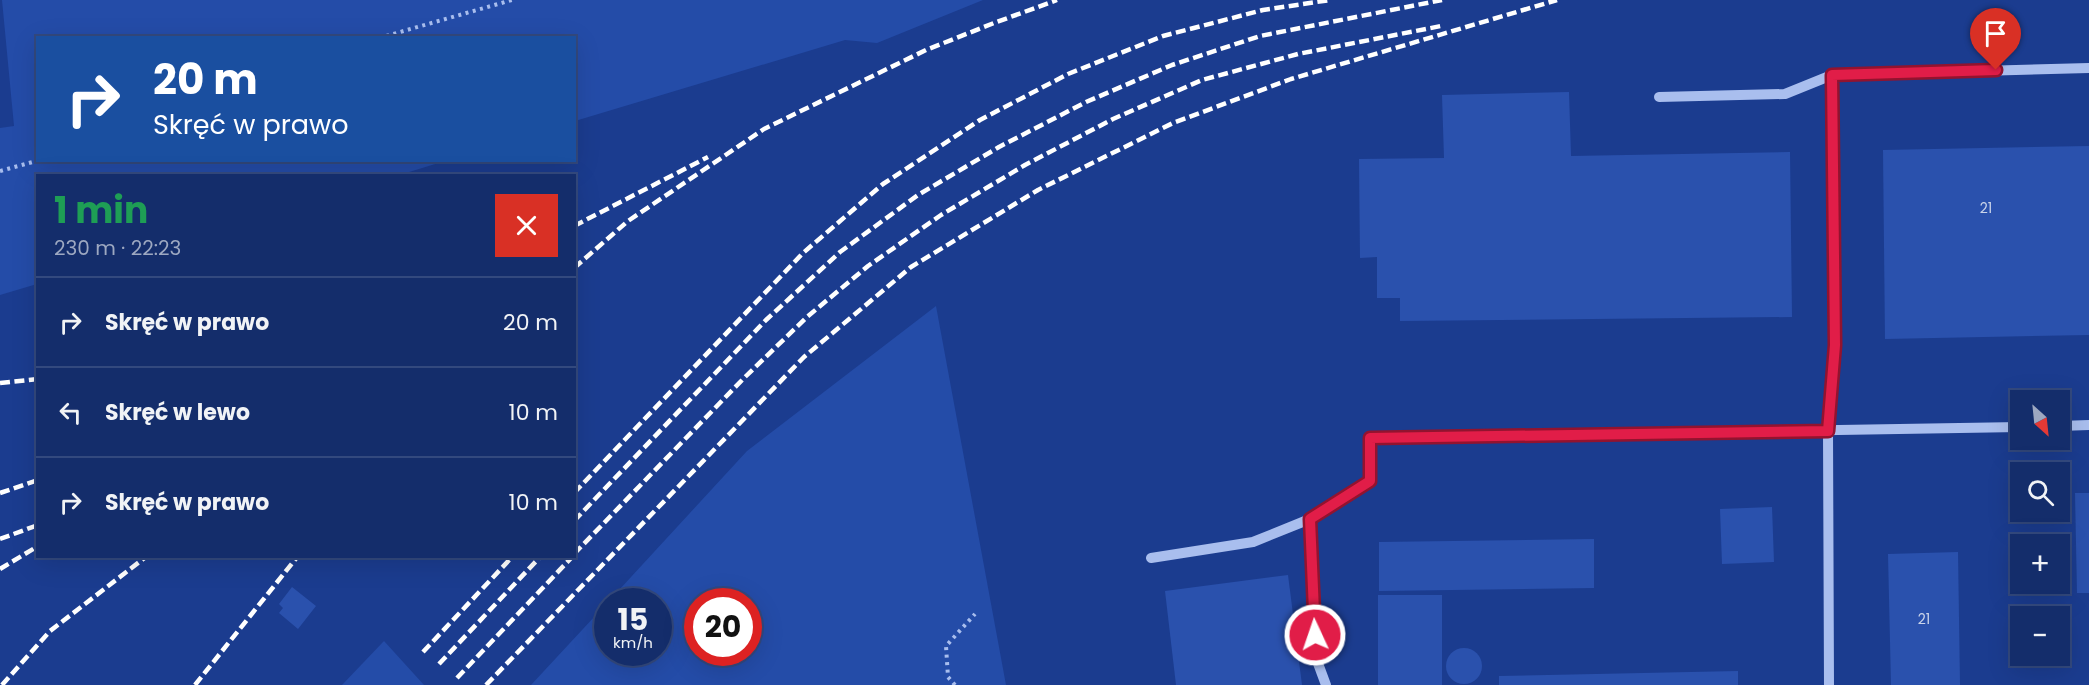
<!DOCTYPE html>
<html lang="pl">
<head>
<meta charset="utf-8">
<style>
	body { margin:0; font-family:Poppins,sans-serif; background:#213973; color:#f1f3f6; height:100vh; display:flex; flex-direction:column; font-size:22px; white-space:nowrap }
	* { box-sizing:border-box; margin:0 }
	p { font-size:20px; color:#9da8c1 }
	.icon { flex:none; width:33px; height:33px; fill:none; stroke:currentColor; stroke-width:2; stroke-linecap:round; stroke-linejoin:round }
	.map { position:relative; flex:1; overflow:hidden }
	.details { position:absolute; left:36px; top:174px; width:540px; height:384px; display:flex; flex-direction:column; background:#142d6b; border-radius:0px; box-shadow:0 6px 24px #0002,0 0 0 2px #33497e }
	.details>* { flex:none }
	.banner { position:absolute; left:36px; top:36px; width:540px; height:126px; border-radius:0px; box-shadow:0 6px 24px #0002,0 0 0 2px #33497e; background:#1a4fa0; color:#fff; overflow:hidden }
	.needle { width:39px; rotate:153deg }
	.buttons { position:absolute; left:2010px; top:390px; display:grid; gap:12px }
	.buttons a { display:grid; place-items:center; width:60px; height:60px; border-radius:0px; background:#142d6b; box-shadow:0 6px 24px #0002,0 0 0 2px #33497e; font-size:30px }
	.speed { position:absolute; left:594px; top:588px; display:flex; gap:12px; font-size:30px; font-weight:700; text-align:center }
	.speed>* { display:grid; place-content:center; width:78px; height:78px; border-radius:50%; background:#142d6b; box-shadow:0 6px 24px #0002,0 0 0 2px #33497e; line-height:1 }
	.speed small { font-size:15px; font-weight:400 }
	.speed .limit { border:9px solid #d22; background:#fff; color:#111 }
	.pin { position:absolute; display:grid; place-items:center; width:51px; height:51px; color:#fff; margin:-62px -26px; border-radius:50% 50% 50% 0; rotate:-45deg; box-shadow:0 0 6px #0007 }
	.pin .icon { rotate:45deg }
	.me { position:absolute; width:66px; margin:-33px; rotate:357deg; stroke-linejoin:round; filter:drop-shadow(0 0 4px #0008) }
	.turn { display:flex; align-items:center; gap:21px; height:126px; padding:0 18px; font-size:27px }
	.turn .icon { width:78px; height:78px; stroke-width:2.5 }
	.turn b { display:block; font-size:42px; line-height:51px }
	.round { display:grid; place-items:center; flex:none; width:63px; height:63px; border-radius:0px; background:#213973 }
	.headline { display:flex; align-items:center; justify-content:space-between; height:102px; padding:0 18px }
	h1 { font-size:36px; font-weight:700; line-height:45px; color:#1e9e55 }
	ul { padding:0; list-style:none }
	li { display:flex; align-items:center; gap:18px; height:90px; padding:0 18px; border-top:2px solid #33497e }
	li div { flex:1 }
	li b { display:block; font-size:22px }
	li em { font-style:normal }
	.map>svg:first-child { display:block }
	.green { fill:#244ca8; fill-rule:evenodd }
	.building { fill:#2a51ad }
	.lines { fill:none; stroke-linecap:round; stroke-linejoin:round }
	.path { stroke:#a9beee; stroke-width:4; stroke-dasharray:3 4.5; stroke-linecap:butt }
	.minor { stroke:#a9beee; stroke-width:10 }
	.rail { stroke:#fff; stroke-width:4.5; stroke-dasharray:10 4.5; stroke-linecap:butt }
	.route-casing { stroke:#92132f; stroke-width:15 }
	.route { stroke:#e11d48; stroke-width:10 }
	.labels { text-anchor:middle; stroke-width:6; stroke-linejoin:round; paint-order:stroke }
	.number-label { font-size:14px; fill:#cad4ea }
</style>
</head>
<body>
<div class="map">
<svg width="2089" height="685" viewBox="0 0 2089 685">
	<rect width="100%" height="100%" fill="#1b3c8f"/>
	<g class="green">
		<path d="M2 0H983L877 43 845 40 575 121 574 38H38V160L445 161 396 176H38L37 284 0 295V128L14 126Z"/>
		<path d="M936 306 1006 685H531L608 602V652H658V602H608L747 451ZM698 602H748V652H698Z"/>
		<path d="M384 641 424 685H342Z"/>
	</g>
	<g class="building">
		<path d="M1569 92 1571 156 1790 152 1792 317 1400 321V298H1377V257L1360 258 1359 159 1444 158 1442 95Z"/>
		<path d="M2089 146V335L1885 339 1883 150Z"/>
		<path d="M2075 493H2089V593H2077Z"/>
		<path d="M1772 507 1774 562 1722 564 1720 509Z"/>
		<path d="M1594 539V588L1379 591V542Z"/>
		<path d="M1958 552 1960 685H1891L1888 554Z"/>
		<path d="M1288 575 1302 685H1176L1165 591Z"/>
		<path d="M292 587 316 606 298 629 279 613 283 608 279 604Z"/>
		<rect x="1378" y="595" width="64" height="90"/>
		<circle cx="1464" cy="666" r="18"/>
		<path d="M1738 671V685H1499V676Z"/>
	</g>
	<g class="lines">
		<g class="path">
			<path d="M379 38 512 0"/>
			<path d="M0 171 40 160"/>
			<path d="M955 685 948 677 946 646 975 614"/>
		</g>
		<g class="minor">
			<path d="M1659 97 1785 94 1832 75 2089 68"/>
			<path d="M2060 426 2089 425"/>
			<path d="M1151 558 1253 542 1310 519"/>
			<path d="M1326 685 1316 658 1310 519 1370 481V438L2020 427"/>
			<path d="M1829 685 1828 431 1835 345 1832 75"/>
		</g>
		<g class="rail">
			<path d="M574 226 708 157"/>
			<path d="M574 268 628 221 764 129 926 50 994 23 1057 0"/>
			<path d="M0 383 38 379"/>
			<path d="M0 493 38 480"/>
			<path d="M574 493 803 253 883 184 980 120 1068 74 1163 36 1263 10 1330 0"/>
			<path d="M574 521 766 320 840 252 918 195 999 147 1086 102 1172 65 1260 36 1442 0"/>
			<path d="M0 539 38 525"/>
			<path d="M574 554 744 378 807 317 868 266 941 215 1025 165 1113 119 1202 80 1298 54 1441 26"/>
			<path d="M0 569 38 546"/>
			<path d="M423 652 513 556"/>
			<path d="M439 664 541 556"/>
			<path d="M457 678 573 556"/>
			<path d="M2 685 50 631 147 556"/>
			<path d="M195 685 298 556"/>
			<path d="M486 685 804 357 911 267 1038 190 1173 123 1291 79 1557 0"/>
		</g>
	</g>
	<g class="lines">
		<g class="route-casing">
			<path id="route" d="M1315 635 1310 519 1370 481V438L1828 431 1835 345 1832 75 1996 70"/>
		</g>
		<use href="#route" class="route"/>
	</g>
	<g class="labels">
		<g class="number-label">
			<text x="1986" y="213">21</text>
			<text x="1924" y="624">21</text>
		</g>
	</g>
</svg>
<div class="buttons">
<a><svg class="needle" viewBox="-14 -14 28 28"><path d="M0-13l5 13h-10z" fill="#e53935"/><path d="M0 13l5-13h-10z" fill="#9da8c1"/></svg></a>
<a><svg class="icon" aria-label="search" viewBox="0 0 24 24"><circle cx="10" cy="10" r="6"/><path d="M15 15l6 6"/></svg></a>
<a>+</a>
<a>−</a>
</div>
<div class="speed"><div>15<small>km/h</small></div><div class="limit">20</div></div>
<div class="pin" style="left:1996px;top:70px;background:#d93025"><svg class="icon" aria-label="arrive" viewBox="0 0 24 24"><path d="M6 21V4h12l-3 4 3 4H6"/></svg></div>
<svg class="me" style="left:1315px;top:635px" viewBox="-20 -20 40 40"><circle r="17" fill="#e11d48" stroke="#fff" stroke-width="3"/><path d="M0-11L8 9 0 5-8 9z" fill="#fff"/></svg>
<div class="banner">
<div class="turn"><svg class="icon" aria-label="right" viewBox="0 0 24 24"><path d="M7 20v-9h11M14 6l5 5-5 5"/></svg><div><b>20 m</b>Skręć w prawo</div></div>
</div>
<section class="details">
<div class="headline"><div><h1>1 min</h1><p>230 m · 22:23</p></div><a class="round" style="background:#d93025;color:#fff"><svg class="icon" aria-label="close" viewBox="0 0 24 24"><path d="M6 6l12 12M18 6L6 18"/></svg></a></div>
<ul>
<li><svg class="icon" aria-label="right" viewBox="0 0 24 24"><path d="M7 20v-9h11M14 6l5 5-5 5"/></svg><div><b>Skręć w prawo</b></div><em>20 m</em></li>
<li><svg class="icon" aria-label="left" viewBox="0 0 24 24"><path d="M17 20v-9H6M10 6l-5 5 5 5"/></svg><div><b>Skręć w lewo</b></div><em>10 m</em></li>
<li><svg class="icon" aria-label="right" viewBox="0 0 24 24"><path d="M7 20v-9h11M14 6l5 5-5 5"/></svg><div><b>Skręć w prawo</b></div><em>10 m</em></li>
</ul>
</section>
</div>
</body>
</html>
